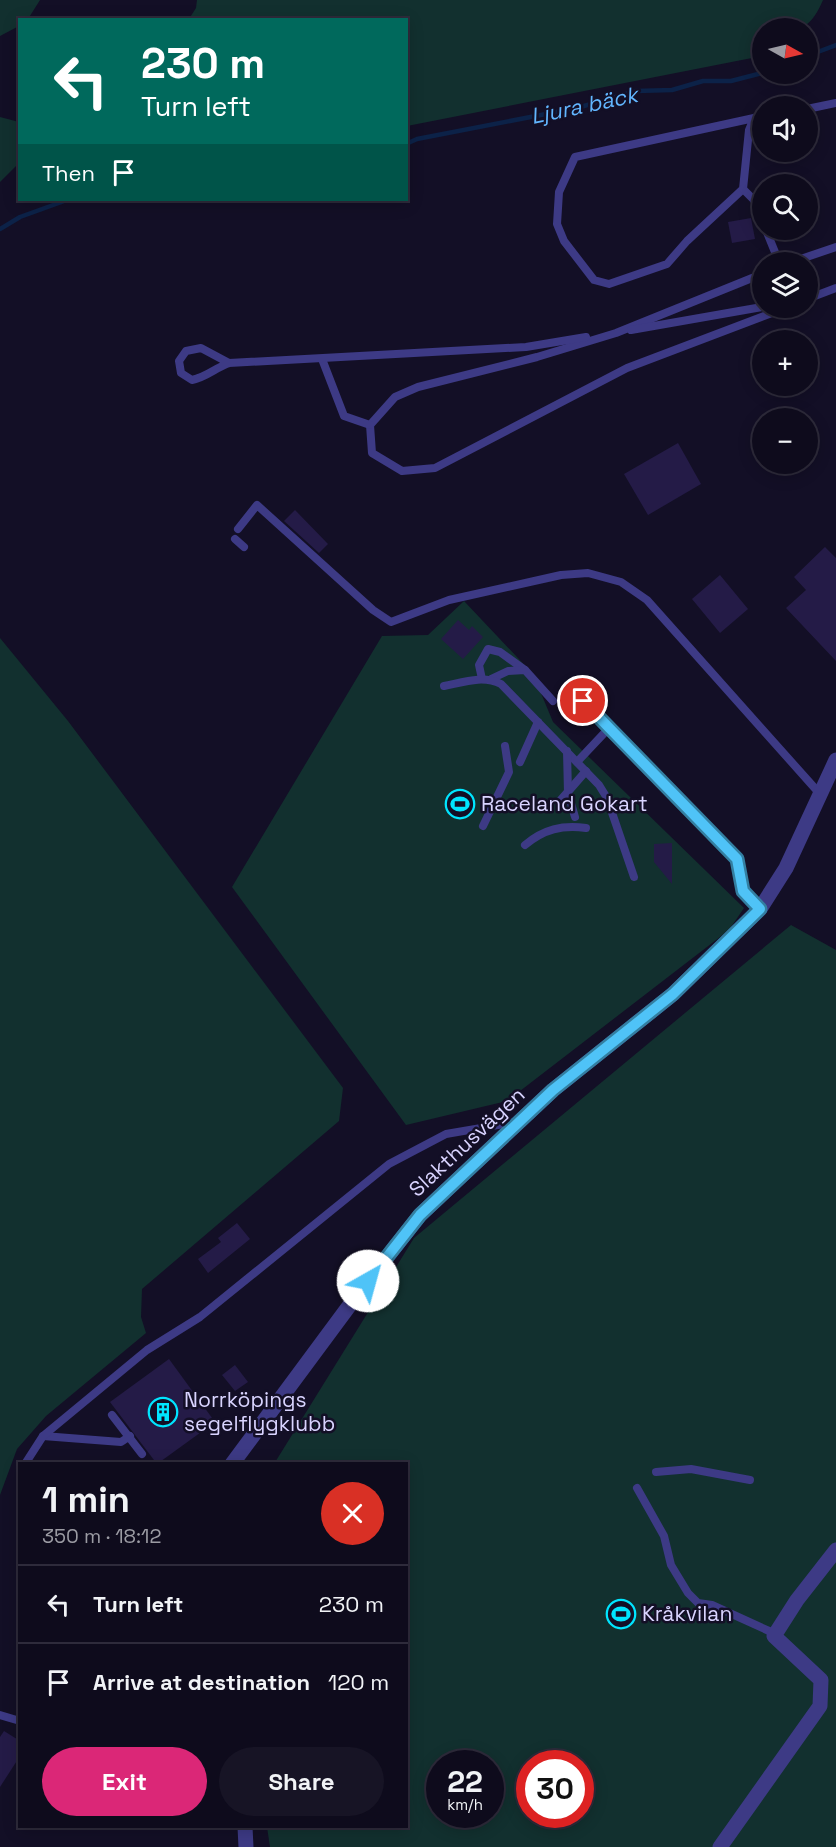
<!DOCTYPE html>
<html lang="en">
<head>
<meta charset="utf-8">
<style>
	body { margin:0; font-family:"Space Grotesk",sans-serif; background:#171425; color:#f1f3f6; height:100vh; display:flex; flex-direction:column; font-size:22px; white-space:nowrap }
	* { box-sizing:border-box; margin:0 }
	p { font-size:20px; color:#9b9ba3 }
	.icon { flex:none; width:33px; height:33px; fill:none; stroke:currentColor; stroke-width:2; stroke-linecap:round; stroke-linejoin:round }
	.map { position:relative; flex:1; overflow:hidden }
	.side { position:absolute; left:18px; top:1462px; width:390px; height:366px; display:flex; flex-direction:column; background:#0e0b1c; border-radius:0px; box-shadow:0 3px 15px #0003,0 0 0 2px #2e2b3b }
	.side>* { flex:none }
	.banner { position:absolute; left:18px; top:18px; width:390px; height:183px; border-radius:0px; box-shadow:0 3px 15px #0003,0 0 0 2px #2e2b3b; background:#00695c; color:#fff; overflow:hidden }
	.needle { width:39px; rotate:98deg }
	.fabs { position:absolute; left:752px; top:18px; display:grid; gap:12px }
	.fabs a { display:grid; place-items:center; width:66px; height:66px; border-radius:50%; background:#0e0b1c; box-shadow:0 3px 15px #0003,0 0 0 2px #2e2b3b; font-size:30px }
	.speed { position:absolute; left:426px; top:1750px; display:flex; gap:12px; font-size:30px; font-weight:700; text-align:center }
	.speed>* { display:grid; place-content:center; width:78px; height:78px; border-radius:50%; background:#0e0b1c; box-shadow:0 3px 15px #0003,0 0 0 2px #2e2b3b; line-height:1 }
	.speed small { font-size:15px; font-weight:400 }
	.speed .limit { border:9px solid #d22; background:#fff; color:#111 }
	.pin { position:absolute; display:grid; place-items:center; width:51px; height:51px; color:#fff; margin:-26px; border:3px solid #fff; border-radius:50%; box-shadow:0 2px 6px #0007 }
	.me { position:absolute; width:66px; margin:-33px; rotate:38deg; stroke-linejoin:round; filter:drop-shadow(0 0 4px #0008) }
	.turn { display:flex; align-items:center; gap:21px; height:126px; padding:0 24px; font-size:27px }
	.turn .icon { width:78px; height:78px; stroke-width:2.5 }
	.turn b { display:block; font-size:42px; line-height:51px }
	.then { display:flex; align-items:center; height:57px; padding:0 24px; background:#0003; gap:12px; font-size:22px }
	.round { display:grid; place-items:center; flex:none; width:63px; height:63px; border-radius:32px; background:#171425 }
	.headline { display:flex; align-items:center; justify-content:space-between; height:102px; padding:0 24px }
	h1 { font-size:36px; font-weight:700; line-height:45px }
	.cta { display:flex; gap:12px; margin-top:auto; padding:12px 24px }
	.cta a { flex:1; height:69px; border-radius:36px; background:#db2777; color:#fff; font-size:24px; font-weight:700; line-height:69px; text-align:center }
	.cta a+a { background:#171425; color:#f1f3f6 }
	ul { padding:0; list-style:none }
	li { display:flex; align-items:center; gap:18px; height:78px; padding:0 24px; border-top:2px solid #2e2b3b }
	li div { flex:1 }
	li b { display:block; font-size:22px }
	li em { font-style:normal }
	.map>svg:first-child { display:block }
	.green { fill:#12302f; fill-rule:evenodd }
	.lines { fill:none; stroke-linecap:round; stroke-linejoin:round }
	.stream { stroke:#0c2248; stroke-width:4.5 }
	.building { fill:#241b47 }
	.service { stroke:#3d3a85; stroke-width:8 }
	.minor { stroke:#3d3a85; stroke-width:15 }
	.route-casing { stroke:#337fa1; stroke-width:15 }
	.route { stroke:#4fc3f7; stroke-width:10 }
	.labels { text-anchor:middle; stroke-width:5; stroke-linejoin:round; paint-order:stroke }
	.poi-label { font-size:21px; fill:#d9d4ff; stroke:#130f26; text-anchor:start }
	.street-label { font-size:21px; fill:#d9d4ff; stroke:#130f26 }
	.water-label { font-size:22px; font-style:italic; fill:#62b6ff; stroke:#130f26 }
</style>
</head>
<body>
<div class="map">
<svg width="836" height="1847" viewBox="0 0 836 1847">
	<rect width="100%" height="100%" fill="#130f26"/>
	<g class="green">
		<path d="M0 0H40L28 19 20 20 19 26 0 36Z"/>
		<path d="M197 0H823C807 36 798 28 762 28V56L407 126 406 20 189 19 196 8Z"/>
		<path d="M0 117 19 122 20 162 0 182Z"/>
		<path d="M464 601 533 674 553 722 744 908 729 930 507 1101 406 1125 232 887 382 636 428 635Z"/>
		<path d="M0 638 68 721 343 1088 339 1121 142 1289 141 1317 146 1333 46 1416 17 1449 0 1495Z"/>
		<path d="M791 925 836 950V1847H270L267 1827H406V1464H274L414 1238ZM440 1764H490V1815H440ZM530 1764H580V1815H530Z"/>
	</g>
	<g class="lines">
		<g class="stream">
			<path d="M807 56 836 45"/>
			<path d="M406 144 417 139 577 108 636 91 672 90 703 81H731L762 73"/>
			<path d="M0 229 20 217 67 200"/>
		</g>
	</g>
	<g class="building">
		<path d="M751 218 755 239 732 243 728 222Z"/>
		<path d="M678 443 701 484 648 515 624 474Z"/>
		<path d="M295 510 328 544 319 553 284 521Z"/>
		<path d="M825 547 836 558V661L786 608 806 590 794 577Z"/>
		<path d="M720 575 748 609 720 633 692 599Z"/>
		<path d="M458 620 469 630 472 626 483 637 463 659 441 639Z"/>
		<path d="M672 843V884L654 862V844Z"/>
		<path d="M237 1223 250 1239 208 1273 198 1259 221 1242 218 1238Z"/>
		<path d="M169 1359 215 1422 157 1464 110 1402Z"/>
		<path d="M235 1365 248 1382 235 1391 222 1375Z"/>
		<path d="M4 1731 20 1741V1756L0 1787V1737Z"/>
	</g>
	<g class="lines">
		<g class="service">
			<path d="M807 109 836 103"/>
			<path d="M754 118 749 130 743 189 687 241 667 264 609 284 594 280 564 241 557 224 559 192 575 157 754 118 762 117"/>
			<path d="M743 189 754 200 762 220"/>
			<path d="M766 230 779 262"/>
			<path d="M792 262 836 247"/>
			<path d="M762 274 616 333 537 357 418 387 395 397 370 425 372 453 402 471 435 468 627 368 785 308"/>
			<path d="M807 299 836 288"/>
			<path d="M631 330 762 307"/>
			<path d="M322 359 344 416 370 425"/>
			<path d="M229 363 201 348 186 351 179 361 181 373 192 380C207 377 215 368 229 363L526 347 586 337"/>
			<path d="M238 529 257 505 373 610 391 622 449 600 561 575 588 573 621 582 647 600 820 794"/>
			<path d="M235 539 244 547"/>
			<path d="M482 679 479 665 488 649 500 652 525 670"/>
			<path d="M491 679 508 671 525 670 553 701"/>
			<path d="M444 686C464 682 483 675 501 684L599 785 607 798 634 877"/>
			<path d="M583 701 737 859 743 890 760 909"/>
			<path d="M567 751 568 793 575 817"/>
			<path d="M520 762 538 722"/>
			<path d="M577 762 609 728"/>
			<path d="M559 802 586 771"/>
			<path d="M483 826 509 772 505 746"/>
			<path d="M525 845C544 829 562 825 586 828"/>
			<path d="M112 1415 142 1454"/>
			<path d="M43 1436 121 1442 130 1436"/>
			<path d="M25 1464 43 1436 147 1350 200 1317 389 1164 446 1134 516 1122"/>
			<path d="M656 1472 691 1469 750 1480"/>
			<path d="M637 1488 664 1536 671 1565 688 1593 698 1603 712 1605 769 1631 774 1636"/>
			<path d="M0 1715 20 1721"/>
		</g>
		<g class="minor">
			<path d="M232 1464 355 1298 420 1215 553 1090 673 994 760 909 786 868 836 760"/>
			<path d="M245 1827 246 1847"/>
			<path d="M720 1847 820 1706 821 1680 774 1636 797 1600 836 1550"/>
		</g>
	</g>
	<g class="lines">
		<g class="route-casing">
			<path id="route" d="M368 1281 420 1215 553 1090 673 994 760 909 743 891 737 859 583 701"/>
		</g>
		<use href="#route" class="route"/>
	</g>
	<defs>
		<g id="stadium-ring" transform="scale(1.5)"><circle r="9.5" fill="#130f26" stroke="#00e5ff" stroke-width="1.5"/><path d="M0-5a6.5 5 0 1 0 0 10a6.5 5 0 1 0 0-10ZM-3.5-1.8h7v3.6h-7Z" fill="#00e5ff"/></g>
		<g id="building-ring" transform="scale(1.5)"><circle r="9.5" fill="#130f26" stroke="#00e5ff" stroke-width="1.5"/><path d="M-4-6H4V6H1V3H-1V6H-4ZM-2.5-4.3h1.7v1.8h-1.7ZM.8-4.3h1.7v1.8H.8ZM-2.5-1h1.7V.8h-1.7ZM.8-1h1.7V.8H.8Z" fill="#00e5ff"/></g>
	</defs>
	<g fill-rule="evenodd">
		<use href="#stadium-ring" x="460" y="804"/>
		<use href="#building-ring" x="163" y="1412"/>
		<use href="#stadium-ring" x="621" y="1614"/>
	</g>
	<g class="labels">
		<g class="poi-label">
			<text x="481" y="811">Raceland Gokart</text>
			<text x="184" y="1407">Norrköpings<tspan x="184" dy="24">segelflygklubb</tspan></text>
			<text x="642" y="1621">Kråkvilan</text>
		</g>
		<g class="street-label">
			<text transform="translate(467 1142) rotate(-43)" y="7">Slakthusvägen</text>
		</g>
		<g class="water-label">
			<text transform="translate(584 105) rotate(-12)" y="8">Ljura bäck</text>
		</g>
	</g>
</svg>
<div class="fabs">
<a><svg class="needle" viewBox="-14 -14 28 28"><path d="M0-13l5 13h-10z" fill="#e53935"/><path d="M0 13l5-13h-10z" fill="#9b9ba3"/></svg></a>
<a><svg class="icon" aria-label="sound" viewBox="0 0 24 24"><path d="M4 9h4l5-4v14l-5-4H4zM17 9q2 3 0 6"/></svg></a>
<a><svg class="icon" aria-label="search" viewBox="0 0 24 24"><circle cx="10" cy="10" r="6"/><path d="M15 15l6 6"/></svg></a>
<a><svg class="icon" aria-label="layers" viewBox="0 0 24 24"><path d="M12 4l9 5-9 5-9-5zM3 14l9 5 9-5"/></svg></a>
<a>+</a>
<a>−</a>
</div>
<div class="speed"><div>22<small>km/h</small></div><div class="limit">30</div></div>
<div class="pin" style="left:583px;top:701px;background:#d93025"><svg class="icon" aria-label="arrive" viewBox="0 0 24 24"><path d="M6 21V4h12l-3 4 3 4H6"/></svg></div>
<svg class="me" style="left:368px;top:1281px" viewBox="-20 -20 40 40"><circle r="19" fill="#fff"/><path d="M0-13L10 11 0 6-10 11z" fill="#4fc3f7"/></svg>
<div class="banner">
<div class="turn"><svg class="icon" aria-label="left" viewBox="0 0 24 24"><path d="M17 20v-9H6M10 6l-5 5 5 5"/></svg><div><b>230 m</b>Turn left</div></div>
<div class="then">Then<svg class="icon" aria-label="arrive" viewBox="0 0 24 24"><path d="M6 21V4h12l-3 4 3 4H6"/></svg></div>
</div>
<section class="side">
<div class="headline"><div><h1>1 min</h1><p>350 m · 18:12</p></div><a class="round" style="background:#d93025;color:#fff"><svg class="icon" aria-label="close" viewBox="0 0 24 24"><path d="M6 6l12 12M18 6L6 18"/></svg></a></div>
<ul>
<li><svg class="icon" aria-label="left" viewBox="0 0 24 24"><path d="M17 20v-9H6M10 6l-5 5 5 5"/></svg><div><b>Turn left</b></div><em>230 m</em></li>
<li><svg class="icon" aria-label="arrive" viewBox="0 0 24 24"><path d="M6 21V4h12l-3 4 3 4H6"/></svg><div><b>Arrive at destination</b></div><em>120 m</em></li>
</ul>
<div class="cta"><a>Exit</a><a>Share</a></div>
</section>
</div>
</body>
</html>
